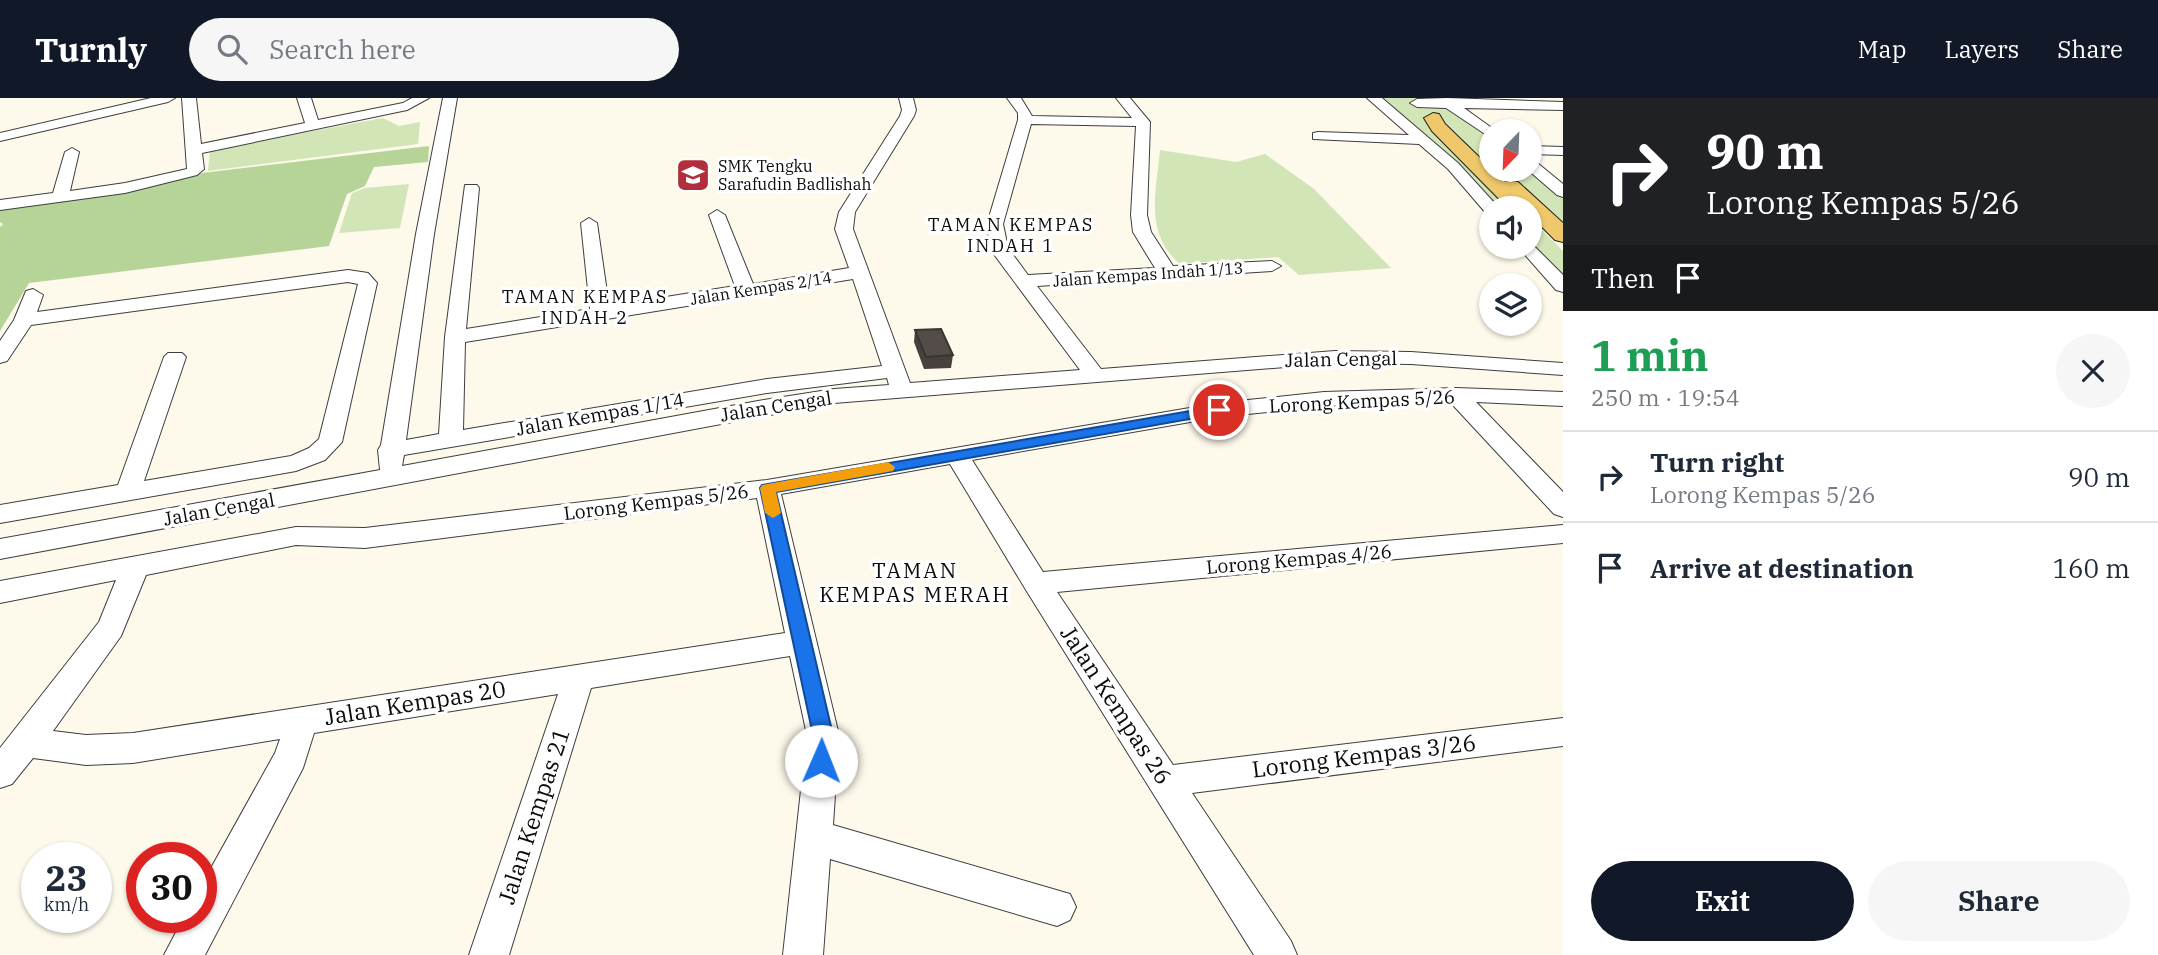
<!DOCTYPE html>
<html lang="en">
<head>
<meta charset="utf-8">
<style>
	body { margin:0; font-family:"IBM Plex Serif",serif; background:#f6f6f7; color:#1f2937; height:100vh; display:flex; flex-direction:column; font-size:26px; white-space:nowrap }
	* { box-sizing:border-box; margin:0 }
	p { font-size:23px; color:#747a83 }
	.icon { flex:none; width:38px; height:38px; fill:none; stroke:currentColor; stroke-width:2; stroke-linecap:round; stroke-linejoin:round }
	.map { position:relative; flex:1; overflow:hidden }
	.details { display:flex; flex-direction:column; background:#fff; width:595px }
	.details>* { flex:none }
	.top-card { background:#202124; color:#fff; overflow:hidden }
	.needle { width:46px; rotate:203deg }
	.tools { position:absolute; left:1479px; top:21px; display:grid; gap:14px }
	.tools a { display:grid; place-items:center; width:63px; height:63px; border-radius:50%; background:#fff; box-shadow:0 2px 5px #0004; font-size:35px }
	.speed { position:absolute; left:21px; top:744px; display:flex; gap:14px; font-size:35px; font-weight:700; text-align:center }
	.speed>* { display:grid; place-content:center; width:91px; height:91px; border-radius:50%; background:#fff; box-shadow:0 2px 5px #0004; line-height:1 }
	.speed small { font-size:18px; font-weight:400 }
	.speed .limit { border:10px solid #d22; background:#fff; color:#111 }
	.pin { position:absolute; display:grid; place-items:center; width:60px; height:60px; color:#fff; margin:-30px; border:4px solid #fff; border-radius:50%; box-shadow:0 2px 7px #0007 }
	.me { position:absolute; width:77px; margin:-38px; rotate:1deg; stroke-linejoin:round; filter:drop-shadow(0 0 5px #0008) }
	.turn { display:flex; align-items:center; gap:24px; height:147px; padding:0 28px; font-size:32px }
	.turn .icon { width:91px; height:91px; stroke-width:2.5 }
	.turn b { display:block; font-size:49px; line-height:60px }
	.then { display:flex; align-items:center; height:66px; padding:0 28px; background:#0003; gap:14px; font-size:26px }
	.round { display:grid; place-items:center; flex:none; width:74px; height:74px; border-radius:37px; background:#f6f6f7 }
	.head { display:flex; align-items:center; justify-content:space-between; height:119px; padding:0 28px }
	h1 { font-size:42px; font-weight:700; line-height:52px; color:#1e9e55 }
	.action { display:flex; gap:14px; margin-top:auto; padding:14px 28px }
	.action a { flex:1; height:80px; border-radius:42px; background:#111827; color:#fff; font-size:28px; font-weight:700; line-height:80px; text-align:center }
	.action a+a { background:#f6f6f7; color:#1f2937 }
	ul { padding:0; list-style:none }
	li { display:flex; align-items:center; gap:21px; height:91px; padding:0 28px; border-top:2px solid #e0e1e3 }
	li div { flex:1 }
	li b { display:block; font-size:26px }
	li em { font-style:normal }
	header { display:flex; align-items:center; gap:42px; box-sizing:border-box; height:98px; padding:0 35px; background:#111827; color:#fff }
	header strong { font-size:33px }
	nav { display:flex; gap:38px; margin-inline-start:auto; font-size:24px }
	.search { width:490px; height:63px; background:#f6f6f7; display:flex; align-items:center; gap:18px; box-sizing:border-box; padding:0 24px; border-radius:38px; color:#747a83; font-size:26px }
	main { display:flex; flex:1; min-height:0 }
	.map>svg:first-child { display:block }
	.green { fill:#d1e5b7 }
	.forest { fill:#b6d498 }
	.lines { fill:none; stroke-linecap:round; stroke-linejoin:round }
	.minor-casing { stroke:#3e3e3e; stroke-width:2 }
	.major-casing { stroke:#1c1c1c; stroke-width:2 }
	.minor { fill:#fff; fill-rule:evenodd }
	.major { fill:#eec86a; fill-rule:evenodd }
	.wall { fill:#47413e }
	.building { fill:#534c48; stroke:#3a3532; stroke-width:2 }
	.route { fill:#1a73e8; stroke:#114b97; stroke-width:2 }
	.slow { fill:#f59e0b }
	.labels { text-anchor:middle; stroke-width:7; stroke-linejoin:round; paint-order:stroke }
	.far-poi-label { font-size:16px; fill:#0b0b0b; stroke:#fff; text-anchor:start }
	.far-street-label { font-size:16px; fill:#0b0b0b; stroke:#fff }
	.far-neighbourhood-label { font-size:18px; letter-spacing:2px; fill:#0b0b0b; stroke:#fff }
	.street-label { font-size:19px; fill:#0b0b0b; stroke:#fff }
	.neighbourhood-label { font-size:21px; letter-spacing:2px; fill:#0b0b0b; stroke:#fff }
	.near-street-label { font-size:23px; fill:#0b0b0b; stroke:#fff }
</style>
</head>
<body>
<header>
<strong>Turnly</strong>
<div class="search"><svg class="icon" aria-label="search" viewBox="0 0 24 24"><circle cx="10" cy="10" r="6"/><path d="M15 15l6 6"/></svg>Search here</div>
<nav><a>Map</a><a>Layers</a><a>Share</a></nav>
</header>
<main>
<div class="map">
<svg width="1563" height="857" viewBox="0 0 1563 857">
	<rect width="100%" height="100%" fill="#fdf9eb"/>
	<g class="green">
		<path d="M1374 0H1443L1491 36V69L1449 29 1435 23 1438 29 1520 110H1492L1453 68Z"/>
		<path d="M383 20 399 28 420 24 418 46 208 73 210 52Z"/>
		<path d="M1160 52 1236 64 1265 56 1314 91 1391 170 1299 177 1278 159 1180 166C1144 135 1156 95 1160 52Z"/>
		<path d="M1494 72H1530L1563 94V137Z"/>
		<path d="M409 86 400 130 339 135 352 95 365 90Z"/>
		<path d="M1530 120 1563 153V188L1527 149H1530Z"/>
	</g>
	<path class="forest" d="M429 48 428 64 374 69 365 88 347 96 329 148 29 185 0 233V129L3 126 0 124V110L136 91 202 75Z"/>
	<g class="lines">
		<g class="minor-casing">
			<g id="minor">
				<path d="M151 0H175L168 4 0 43V35Z"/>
				<path d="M182 0H196L201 46 305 25 297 0H311L318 22 403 5 412 0H429L407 12 202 55 204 71 197 77 125 95 0 112V102L53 95 65 54 72 50 79 54 70 93 125 85 187 71Z"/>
				<path d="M443 0H457L434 136 406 342 439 336 445 239 465 87H477L479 90 466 231 590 211 581 125 589 120 597 125 609 208 735 188 709 117 717 112 725 117 753 186 849 170 835 131 839 114 900 18 902 12 899 0H913L916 12 914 18 855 114 853 131 910 285 1080 272 990 151 987 126 1018 22V15L1007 0H1021L1032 18 1132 20 1116 0H1130L1150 24 1147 117 1151 134 1173 168 1272 163 1281 168 1272 173 1037 188 1101 271 1335 253 1411 254 1563 265V277L1411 266 1335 265 834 305 0 461V441L380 372 378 352 381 347 416 136ZM1031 26 1136 28 1131 117 1133 134 1155 170 1028 177 1008 150 1003 126ZM853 181 882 268 767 281 463 332 465 244ZM887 280 889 287 834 291 758 303 402 368 404 357 767 295Z"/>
				<path d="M1367 0H1382L1458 65 1499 110H1491V115L1485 114 1448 71 1419 46 1313 41V35L1318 34 1409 37Z"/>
				<path d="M1447 0 1563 4V12L1464 10 1496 33H1491V40L1446 10 1417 9 1410 5 1417 1Z"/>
				<path d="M1530 48 1563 49V57L1530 56Z"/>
				<path d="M1530 61 1535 63 1563 86V99L1557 97 1528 72Z"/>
				<path d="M1530 144 1563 177V194L1556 192 1518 149H1530Z"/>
				<path d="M348 172 368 175 377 185 342 344 325 362 296 373 0 425V407L118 387 164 259 168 255H182L186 259 144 383 291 358 309 350 319 341 358 186 348 184 31 227 7 263 0 265V243L14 222 26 193 33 191 43 197 37 214Z"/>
				<path d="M1456 290 1563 294V308L1476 304 1563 394V419L1554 416 1450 304 1324 308 1219 319 972 362 1043 474 1563 427V445L1057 494 1173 667 1563 620V648L1192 695 1291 843 1297 857H1254L1026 492 950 366 781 396 839 637 833 727 1070 796 1076 809 1070 822 1057 828 830 761 823 857H783L807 637 790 558 591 590 509 857H469L558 596 314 635 303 670 205 857H164L184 819H201V788L275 655 280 641 133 665 86 667 33 660 12 686 0 690V650L99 524 116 482 0 505V483L296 429 365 430 767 382 1219 305 1324 294ZM757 400 785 535 133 635 86 637 53 633 121 538 146 477 296 447 365 450Z"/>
			</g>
		</g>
		<g class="major-casing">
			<path id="major" d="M1433 15 1439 16 1445 26 1505 84H1518L1563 125V144L1555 142 1530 117V110H1508L1432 33 1424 20Z"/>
		</g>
		<use href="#minor" class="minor"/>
		<use href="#major" class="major"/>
	</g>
	<path class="wall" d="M915 232 953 257 951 270 924 271 914 244Z"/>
	<path class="building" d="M941 231 953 257 926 259 915 232Z"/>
	<path class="route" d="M1219 308 1224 309V315L776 394 833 637 828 669 821 672 814 669 811 663 813 637 760 390 762 387Z"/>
	<path class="slow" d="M888 364 895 369 893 373 776 394 781 415 773 420 765 415 760 390 762 387Z"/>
	<defs>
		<g id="school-square" transform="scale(1.75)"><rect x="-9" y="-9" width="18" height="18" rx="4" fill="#b02f3a" stroke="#fff"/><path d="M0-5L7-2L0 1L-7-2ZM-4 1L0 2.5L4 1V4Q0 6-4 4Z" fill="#fff"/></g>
	</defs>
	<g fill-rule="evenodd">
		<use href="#school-square" x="693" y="77"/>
	</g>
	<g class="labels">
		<g class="far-poi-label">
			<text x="718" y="74">SMK Tengku<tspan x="718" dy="18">Sarafudin Badlishah</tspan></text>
		</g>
		<g class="far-street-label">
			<text transform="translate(1148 176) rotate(-4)" y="6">Jalan Kempas Indah 1/13</text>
			<text transform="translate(761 190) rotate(-9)" y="6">Jalan Kempas 2/14</text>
		</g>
		<g class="far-neighbourhood-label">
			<text x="1011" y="133">TAMAN KEMPAS<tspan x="1011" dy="21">INDAH 1</tspan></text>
			<text x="585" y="205">TAMAN KEMPAS<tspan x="585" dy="21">INDAH 2</tspan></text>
		</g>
		<g class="street-label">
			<text transform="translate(1341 261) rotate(-1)" y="7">Jalan Cengal</text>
			<text transform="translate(1362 303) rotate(-3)" y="7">Lorong Kempas 5/26</text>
			<text transform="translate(776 308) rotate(-9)" y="7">Jalan Cengal</text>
			<text transform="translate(600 316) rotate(-10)" y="7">Jalan Kempas 1/14</text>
			<text transform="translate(656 404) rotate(-7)" y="7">Lorong Kempas 5/26</text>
			<text transform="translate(219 411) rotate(-10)" y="7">Jalan Cengal</text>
			<text transform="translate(1299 461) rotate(-5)" y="7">Lorong Kempas 4/26</text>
		</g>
		<g class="neighbourhood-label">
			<text x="915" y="480">TAMAN<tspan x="915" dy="24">KEMPAS MERAH</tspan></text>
		</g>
		<g class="near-street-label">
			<text transform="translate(415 605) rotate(-9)" y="8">Jalan Kempas 20</text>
			<text transform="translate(1116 607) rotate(57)" y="8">Jalan Kempas 26</text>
			<text transform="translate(1364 658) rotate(-7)" y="8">Lorong Kempas 3/26</text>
			<text transform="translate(534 718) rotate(-72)" y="8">Jalan Kempas 21</text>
		</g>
	</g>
</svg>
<div class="tools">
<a><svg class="needle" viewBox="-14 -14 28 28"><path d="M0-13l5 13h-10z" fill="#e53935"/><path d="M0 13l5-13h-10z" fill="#747a83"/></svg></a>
<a><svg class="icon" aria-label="sound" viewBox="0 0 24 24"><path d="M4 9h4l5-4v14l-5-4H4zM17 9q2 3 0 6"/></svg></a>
<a><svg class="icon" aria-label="layers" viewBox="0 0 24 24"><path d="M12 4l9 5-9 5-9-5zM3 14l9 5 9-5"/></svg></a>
</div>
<div class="speed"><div>23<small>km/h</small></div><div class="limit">30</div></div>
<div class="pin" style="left:1219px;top:312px;background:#d93025"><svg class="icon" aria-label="arrive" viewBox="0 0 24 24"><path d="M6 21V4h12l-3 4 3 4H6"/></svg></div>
<svg class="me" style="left:821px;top:663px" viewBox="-20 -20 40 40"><circle r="19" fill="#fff"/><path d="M0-13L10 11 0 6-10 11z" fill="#1a73e8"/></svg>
</div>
<section class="details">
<div class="top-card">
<div class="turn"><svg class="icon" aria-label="right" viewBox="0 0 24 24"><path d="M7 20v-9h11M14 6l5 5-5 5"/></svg><div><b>90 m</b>Lorong Kempas 5/26</div></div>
<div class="then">Then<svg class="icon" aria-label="arrive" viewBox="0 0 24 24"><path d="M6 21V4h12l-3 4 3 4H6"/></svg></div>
</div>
<div class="head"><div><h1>1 min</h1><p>250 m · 19:54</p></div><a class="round"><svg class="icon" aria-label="close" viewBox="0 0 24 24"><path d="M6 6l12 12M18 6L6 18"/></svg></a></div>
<ul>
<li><svg class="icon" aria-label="right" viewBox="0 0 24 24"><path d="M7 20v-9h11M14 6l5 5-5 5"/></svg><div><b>Turn right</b><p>Lorong Kempas 5/26</p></div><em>90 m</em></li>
<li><svg class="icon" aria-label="arrive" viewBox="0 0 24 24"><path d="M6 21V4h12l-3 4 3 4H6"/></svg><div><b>Arrive at destination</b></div><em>160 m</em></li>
</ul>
<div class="action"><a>Exit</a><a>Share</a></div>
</section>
</main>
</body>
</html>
